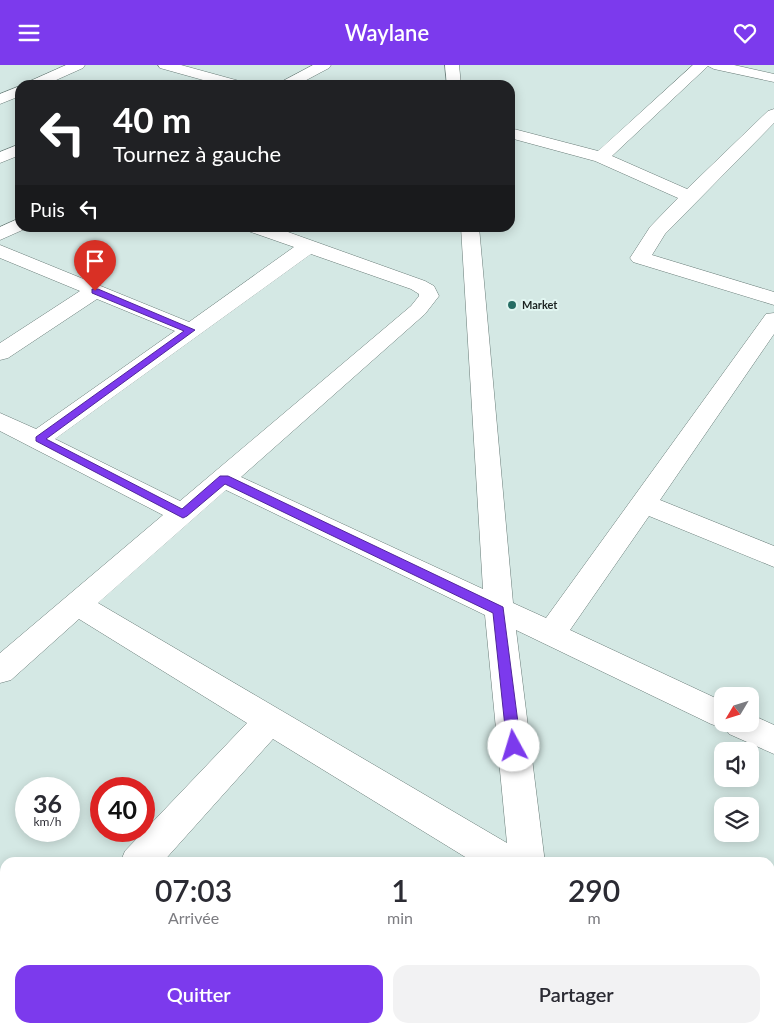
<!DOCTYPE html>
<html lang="fr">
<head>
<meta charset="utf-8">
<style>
	body { margin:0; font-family:Lato,sans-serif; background:#f2f2f3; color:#2b2b33; height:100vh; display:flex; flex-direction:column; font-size:19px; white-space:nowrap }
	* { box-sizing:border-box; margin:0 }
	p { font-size:16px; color:#7c7c81 }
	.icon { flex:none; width:28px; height:28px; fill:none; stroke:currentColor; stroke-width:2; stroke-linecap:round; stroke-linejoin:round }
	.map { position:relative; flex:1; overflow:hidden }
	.details { position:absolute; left:0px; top:792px; width:775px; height:176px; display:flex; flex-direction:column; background:#fff; border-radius:15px 15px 0 0; box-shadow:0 2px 12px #0003 }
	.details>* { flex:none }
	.banner { position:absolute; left:15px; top:15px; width:500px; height:152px; border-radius:15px; box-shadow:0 2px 12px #0003; background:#202124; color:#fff; overflow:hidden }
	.needle { width:32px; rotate:232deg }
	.controls { position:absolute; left:714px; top:622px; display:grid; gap:10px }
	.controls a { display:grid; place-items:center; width:45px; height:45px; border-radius:10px; background:#fff; box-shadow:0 2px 12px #0003; font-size:25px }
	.speed { position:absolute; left:15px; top:712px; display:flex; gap:10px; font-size:25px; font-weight:700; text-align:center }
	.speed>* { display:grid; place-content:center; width:65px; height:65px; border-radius:50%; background:#fff; box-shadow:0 2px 12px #0003; line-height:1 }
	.speed small { font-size:12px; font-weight:400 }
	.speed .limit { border:8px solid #d22; background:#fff; color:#111 }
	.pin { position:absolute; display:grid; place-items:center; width:42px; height:42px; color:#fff; margin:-51px -21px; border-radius:50% 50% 50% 0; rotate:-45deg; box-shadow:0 0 5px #0007 }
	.pin .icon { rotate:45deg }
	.me { position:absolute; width:55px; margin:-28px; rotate:354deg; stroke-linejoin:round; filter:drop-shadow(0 0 4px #0008) }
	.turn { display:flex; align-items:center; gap:18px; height:105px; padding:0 15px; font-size:22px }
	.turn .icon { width:65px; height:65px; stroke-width:2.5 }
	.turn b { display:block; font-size:35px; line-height:42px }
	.then { display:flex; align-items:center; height:48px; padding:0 15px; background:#0003; gap:10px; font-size:19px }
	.eta { display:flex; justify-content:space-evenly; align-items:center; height:85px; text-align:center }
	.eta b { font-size:30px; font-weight:600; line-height:35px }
	.action { display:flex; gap:10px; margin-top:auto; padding:10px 15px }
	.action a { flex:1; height:58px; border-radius:15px; background:#7c3aed; color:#fff; font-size:20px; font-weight:600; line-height:58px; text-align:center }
	.action a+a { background:#f2f2f3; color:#2b2b33 }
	header { display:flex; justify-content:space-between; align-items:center; height:65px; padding:0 15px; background:#7c3aed; color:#fff; font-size:22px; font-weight:600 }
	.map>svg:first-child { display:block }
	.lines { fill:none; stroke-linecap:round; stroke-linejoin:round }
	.minor-casing { stroke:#697c78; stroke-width:1 }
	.minor { fill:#fff; fill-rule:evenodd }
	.route { fill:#7c3aed; stroke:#51269a }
	.poi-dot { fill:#266d64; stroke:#e1f6f1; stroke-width:2 }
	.labels { text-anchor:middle; stroke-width:4; stroke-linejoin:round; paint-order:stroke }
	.far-poi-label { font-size:11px; font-weight:bold; fill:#1c2422; stroke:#e1f6f1; text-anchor:start }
</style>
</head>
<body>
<header><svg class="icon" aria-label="menu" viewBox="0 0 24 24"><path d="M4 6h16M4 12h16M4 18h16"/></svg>Waylane<svg class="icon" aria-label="heart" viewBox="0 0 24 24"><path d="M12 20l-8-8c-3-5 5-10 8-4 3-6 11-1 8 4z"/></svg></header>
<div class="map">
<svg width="774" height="968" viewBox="0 0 774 968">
	<rect width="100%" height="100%" fill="#d4e8e4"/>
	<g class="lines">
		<g class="minor-casing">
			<g id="minor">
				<path d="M66 0H85L83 3 45 20H26L28 17Z"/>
				<path d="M158 0H181L243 17 245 20H221L160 3Z"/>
				<path d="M313 0H331L329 3 297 20H279L281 17Z"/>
				<path d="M445 0H459L461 20H447Z"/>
				<path d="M693 0H734L774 9V17L714 4 708 1 612 91 687 124 768 46 774 44V58L665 169 652 190 774 227V240L633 197 630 193 650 162 678 133 595 96 510 73V63L598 86Z"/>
				<path d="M20 21V31L0 39V29Z"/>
				<path d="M20 79V90L0 98V87Z"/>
				<path d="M20 153V162L27 163 0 175V162Z"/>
				<path d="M246 162H274L425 216 434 221 439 231 425 249 241 412 483 524 461 162H479L513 538 546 553 766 249 774 248V269L660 435 774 481V502L649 451 570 565 722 636V659H750V649L774 660V689L729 669 725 662 722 663 711 659 516 565 545 798H475L273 674 162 798H120L125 786 247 658 79 554 11 615 0 618V588L163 450 0 366V348L36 364 175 266 97 234 8 293 0 295V278L80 226 0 193V180L189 257 294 182 248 166ZM311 189 411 224 419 229V231L411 241 180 436 55 374ZM226 425 485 550 507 778 98 538Z"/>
				<path d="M5 921V964L0 966V923Z"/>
				<path d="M770 932 774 934V968H759L755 964H770Z"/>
				<path d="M393 964H436L435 968H392Z"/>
				<rect x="520" y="964" width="40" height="4"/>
			</g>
		</g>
		<use href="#minor" class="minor"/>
	</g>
	<path class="route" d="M92 224H98L195 265 46 374 182 444 220 411H228L503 542 521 681 519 685 514 687 509 685 507 681 493 548 225 419 187 451 183 453 36 376V372L184 266 92 228Z"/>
	<circle class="poi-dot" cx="512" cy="240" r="5"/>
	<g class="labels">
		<g class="far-poi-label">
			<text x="522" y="244">Market</text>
		</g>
	</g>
</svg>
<div class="controls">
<a><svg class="needle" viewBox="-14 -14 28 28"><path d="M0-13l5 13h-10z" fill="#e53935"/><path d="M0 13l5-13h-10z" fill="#7c7c81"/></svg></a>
<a><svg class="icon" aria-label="sound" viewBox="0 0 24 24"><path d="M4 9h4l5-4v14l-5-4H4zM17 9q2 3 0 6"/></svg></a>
<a><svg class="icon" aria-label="layers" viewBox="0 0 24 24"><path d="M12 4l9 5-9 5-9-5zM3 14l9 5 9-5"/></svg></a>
</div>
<div class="speed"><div>36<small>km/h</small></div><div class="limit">40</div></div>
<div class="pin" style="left:95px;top:226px;background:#d93025"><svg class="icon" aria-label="arrive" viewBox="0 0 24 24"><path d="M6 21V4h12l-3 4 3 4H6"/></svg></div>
<svg class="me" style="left:514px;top:681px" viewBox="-20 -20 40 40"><circle r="19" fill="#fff"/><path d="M0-13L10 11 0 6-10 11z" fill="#7c3aed"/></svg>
<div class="banner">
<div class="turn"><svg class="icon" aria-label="left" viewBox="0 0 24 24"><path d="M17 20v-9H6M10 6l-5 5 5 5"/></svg><div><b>40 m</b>Tournez à gauche</div></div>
<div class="then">Puis<svg class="icon" aria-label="left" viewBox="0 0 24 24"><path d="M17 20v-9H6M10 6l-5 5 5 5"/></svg></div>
</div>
<section class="details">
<div class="eta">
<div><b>07:03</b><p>Arrivée</p></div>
<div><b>1</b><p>min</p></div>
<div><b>290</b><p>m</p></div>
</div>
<div class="action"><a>Quitter</a><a>Partager</a></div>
</section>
</div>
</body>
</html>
